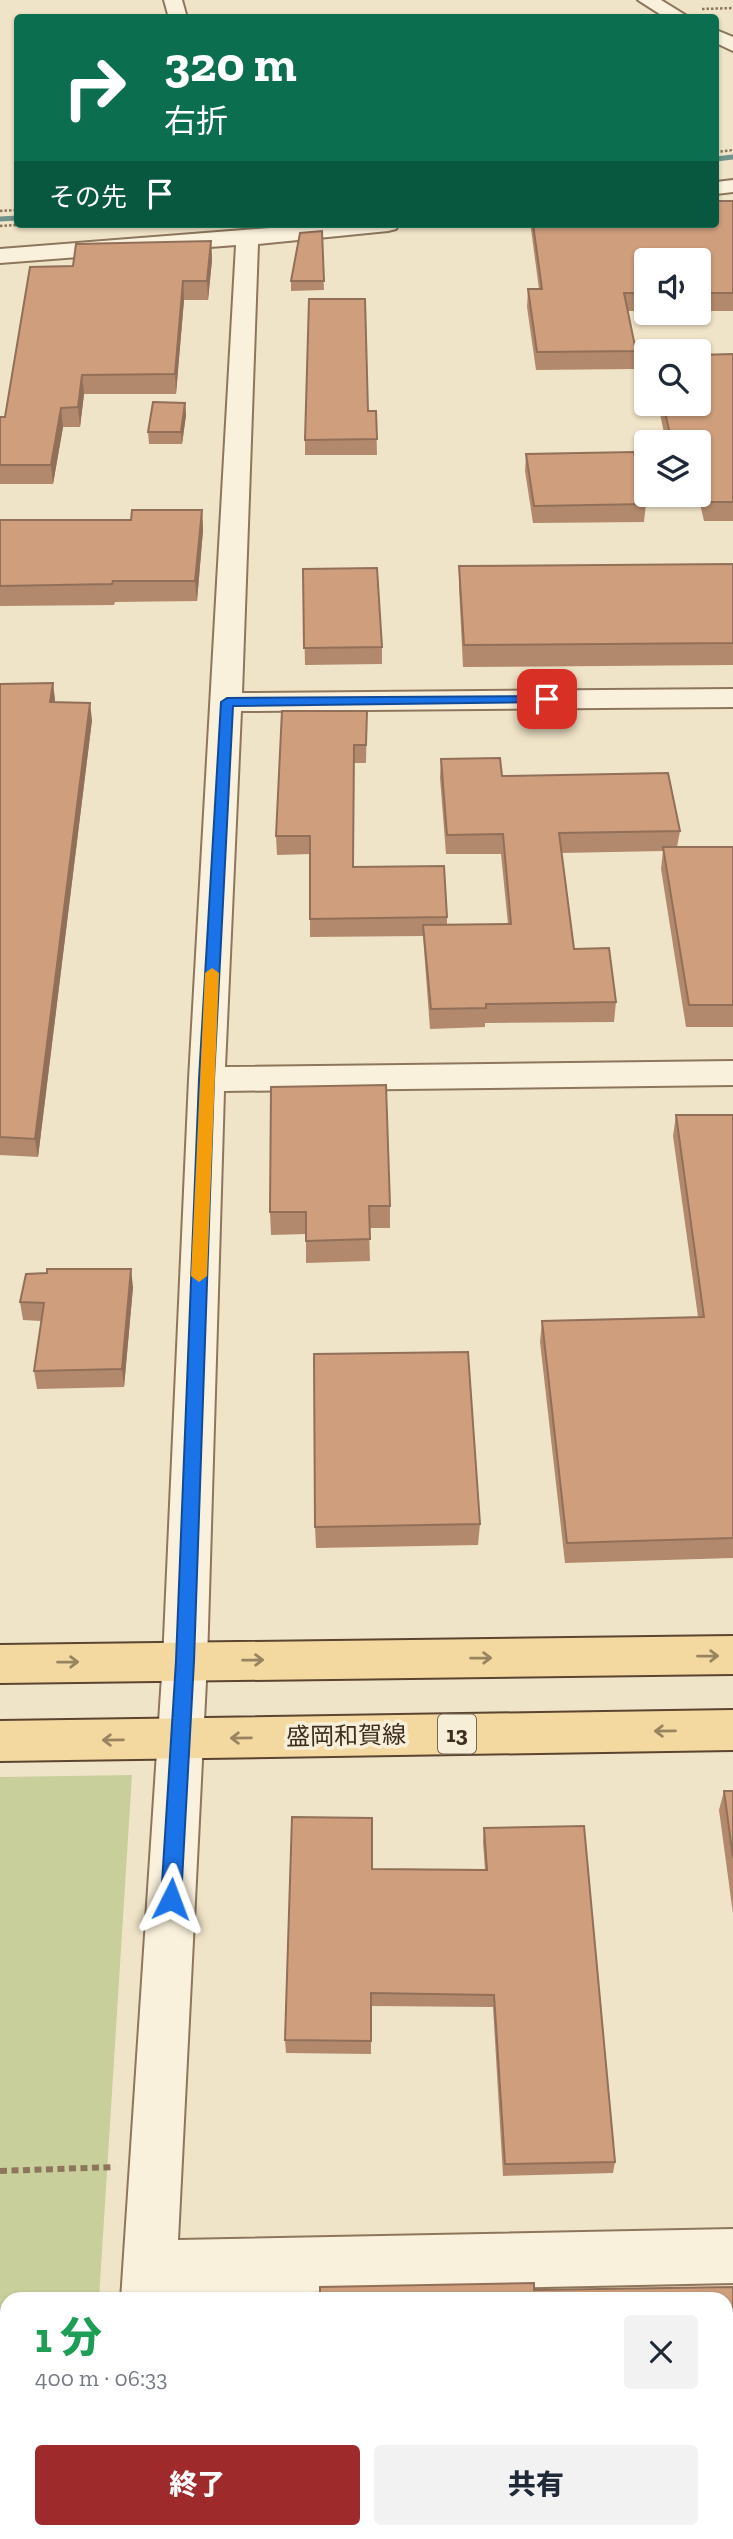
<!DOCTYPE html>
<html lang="ja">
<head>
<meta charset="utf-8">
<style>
	body { margin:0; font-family:"Zilla Slab","Noto Sans JP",serif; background:#f2f2f3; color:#1f2937; height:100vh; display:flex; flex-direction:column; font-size:26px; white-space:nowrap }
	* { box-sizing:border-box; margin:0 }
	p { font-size:23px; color:#747a83 }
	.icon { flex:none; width:38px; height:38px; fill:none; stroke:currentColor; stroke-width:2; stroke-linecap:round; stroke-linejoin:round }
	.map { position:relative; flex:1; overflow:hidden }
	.drawer { position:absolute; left:0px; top:2292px; width:733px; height:247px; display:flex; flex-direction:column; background:#fff; border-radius:21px 21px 0 0; box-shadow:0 2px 5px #0004 }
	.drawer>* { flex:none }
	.banner { position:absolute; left:14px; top:14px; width:705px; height:214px; border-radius:7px; box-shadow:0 2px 5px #0004; background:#0b6e4f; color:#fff; overflow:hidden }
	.controls { position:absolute; left:634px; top:248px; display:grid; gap:14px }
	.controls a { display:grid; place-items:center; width:77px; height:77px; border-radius:7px; background:#fff; box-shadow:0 2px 5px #0004; font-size:35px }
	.pin { position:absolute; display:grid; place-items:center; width:60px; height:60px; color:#fff; margin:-30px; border-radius:14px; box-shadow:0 4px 10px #0006 }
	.me { position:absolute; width:77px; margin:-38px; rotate:3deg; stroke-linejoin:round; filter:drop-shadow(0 0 5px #0008) }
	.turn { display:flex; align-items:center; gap:24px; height:147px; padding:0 35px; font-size:32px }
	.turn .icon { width:91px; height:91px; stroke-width:2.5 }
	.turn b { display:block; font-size:49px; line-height:60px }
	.then { display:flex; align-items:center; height:66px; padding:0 35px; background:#0003; gap:14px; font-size:26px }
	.round { display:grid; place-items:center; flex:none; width:74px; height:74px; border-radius:7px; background:#f2f2f3 }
	.headline { display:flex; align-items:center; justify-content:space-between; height:119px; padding:0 35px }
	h1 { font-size:42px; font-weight:800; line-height:52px; color:#1e9e55 }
	.cta { display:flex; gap:14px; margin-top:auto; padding:14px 35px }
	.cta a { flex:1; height:80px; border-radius:7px; background:#9e2a2b; color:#fff; font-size:28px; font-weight:800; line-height:80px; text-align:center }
	.cta a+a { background:#f2f2f3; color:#1f2937 }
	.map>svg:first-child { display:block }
	.green { fill:#c9cf9b }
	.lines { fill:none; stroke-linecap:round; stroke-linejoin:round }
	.stream { stroke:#6f938a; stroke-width:5 }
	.minor-casing { stroke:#8d765c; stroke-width:4 }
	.major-casing { stroke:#5b4430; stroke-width:4 }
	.path-far1 { stroke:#8d765c; stroke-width:2.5; stroke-dasharray:2.5 2; stroke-linecap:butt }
	.path { stroke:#8d765c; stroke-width:6; stroke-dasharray:7 4.5; stroke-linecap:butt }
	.minor { fill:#faf1dc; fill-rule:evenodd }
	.major { fill:#f3d9a0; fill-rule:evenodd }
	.wall { fill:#b2896c }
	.shaded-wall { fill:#916f58 }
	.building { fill:#cf9f7d; stroke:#916f58; stroke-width:2 }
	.oneway { stroke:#988460 }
	.route { fill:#1a73e8; stroke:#114b97; stroke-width:2 }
	.slow { fill:#f59e0b }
	.labels { text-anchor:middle; stroke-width:7; stroke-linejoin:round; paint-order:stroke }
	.shield { fill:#f7eed8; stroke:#756857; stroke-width:2 }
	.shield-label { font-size:23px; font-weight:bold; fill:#3d2e20 }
	.street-label { font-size:24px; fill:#3d2e20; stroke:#f7eed8 }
</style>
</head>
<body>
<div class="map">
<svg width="733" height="2539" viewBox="0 0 733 2539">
	<rect width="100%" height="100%" fill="#f0e4c8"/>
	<path class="green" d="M132 1775 99 2299 7 2300V2532H84V2539H0V1777Z"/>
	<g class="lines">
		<g class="stream">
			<path d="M716 159 733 157"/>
			<path d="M0 219 18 218"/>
		</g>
		<g class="minor-casing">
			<g id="minor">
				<path d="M164 0H182L187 18H169Z"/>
				<path d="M638 0H661L690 18H666Z"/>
				<path d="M716 30 733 37V51L716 43Z"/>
				<path d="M733 180V192L716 194V182Z"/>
				<path d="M321 224H399L396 229 388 231 258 244 242 693 733 689V707L241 711 225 1067 733 1061V1085L224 1091 207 1661 178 2240 733 2229V2283L176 2295 175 2300H121L163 1661 189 1079 236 245 0 263V249Z"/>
				<rect x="109" y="2532" width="58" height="7"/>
			</g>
		</g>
		<g class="major-casing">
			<g id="major">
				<path d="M733 1636V1674L0 1683V1645Z"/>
				<path d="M733 1710V1750L0 1761V1721Z"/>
			</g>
		</g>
		<g class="path-far1">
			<path d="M702 9 733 8"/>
			<path d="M716 152 733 150"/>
			<path d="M0 211 18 210"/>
			<path d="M0 226 33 224"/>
		</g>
		<path class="path" d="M0 2171 115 2167"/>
		<use href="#minor" class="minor"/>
		<use href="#major" class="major"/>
	</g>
	<g class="wall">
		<path d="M733 201V311H698V261H646V311H628L636 351 635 369 536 370 527 307 528 289H539L531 229V224H716Z"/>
		<path d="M322 231 324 290 291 291V281Z"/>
		<path d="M211 241 212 260 208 300H184L176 394H84L80 427H63L53 484H0V417H5L73 266Z"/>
		<path d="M733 354V521H704L698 495V443H666L658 404H698Z"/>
		<path d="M185 403 186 415 182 444H149L148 432Z"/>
		<path d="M376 411 377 455H305V440Z"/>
		<path d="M526 454 646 504 644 522 533 523 525 471Z"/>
		<path d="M202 510 203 530 197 601 115 602 114 605 0 606V520H131Z"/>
		<path d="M733 564V665L463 667 459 587V566Z"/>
		<path d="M303 569 382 647V664L305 665Z"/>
		<path d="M53 683 55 702 92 720 38 1157 0 1155V684Z"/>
		<path d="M367 711 366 763H354L353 867 447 917V925L508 924 501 854H446L440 778 441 759 502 776 680 831 677 847H733V1027H686L661 869 663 851 561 853 574 949 616 1002 614 1022 485 1023V1027L430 1029 423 936 310 937V854L277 855 276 836Z"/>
		<path d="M386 1085 390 1206V1228H369L370 1261 306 1263V1234L271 1235 270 1212Z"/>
		<path d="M676 1115H733V1558L565 1563 540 1342 542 1321 698 1317 673 1136Z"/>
		<path d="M133 1287 124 1387 37 1389 34 1371 41 1321 23 1320 20 1302Z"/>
		<path d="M480 1524 478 1545 316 1548 315 1527Z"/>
		<path d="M724 1791H733V1914L719 1810Z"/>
		<path d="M484 1828 615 2162 613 2173 503 2176 493 2007 371 2006V2054L286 2053 285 2040 372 1869 485 1870 483 1842Z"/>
		<path d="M733 2287V2410H726V2300L534 2290Z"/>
	</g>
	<g class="shaded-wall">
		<path d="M211 241 212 260 208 300 207 281Z"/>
		<path d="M183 281 184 300 176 394 175 374Z"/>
		<path d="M82 375 84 394 80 427 78 407Z"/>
		<path d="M185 403 186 415 182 444 181 432Z"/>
		<path d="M61 408 63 427 53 484 51 465Z"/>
		<path d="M202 510 203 530 197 601 195 581Z"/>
		<path d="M53 683 55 700 53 720 50 702Z"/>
		<path d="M90 703 92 720 38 1157 35 1139Z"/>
		<path d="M131 1269 133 1287 124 1387 122 1369Z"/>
	</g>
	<g class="building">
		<path d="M716 201H733V293H698V261H646V293H624L636 351 537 352 528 289H542L533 224H716Z"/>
		<path d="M322 231 324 281H291L300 233Z"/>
		<path d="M211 241 207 281H183L175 374 82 375 78 407 61 408 51 465H0V417H5L30 267 73 266 76 244Z"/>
		<path d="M309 299H365L368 411H376L377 439 305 440Z"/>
		<path d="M733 354V502H706L698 468V443H693L691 434H670L663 404H698V355Z"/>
		<path d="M153 402 185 403 181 432H148Z"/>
		<path d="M634 452 646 504 534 506 526 454Z"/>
		<path d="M132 510H202L195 581H113L112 584 0 586V520H131Z"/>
		<path d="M733 564V643L464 645 459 566Z"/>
		<path d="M377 568 382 647 304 648 303 569Z"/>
		<path d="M53 683 50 702 90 703 35 1139 0 1137V684Z"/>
		<path d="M282 711H367L366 745H354L353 867 444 866 447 917 310 919V836H276Z"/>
		<path d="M500 758 502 776 668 773 680 831 559 833 574 949 609 948 616 1002 486 1004V1008L431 1009 423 925 511 924 503 834 447 835 441 759Z"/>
		<path d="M663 847H733V1005H689Z"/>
		<path d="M386 1085 390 1206H369L370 1239 306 1241V1212H270L271 1087Z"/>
		<path d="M676 1115H733V1538L567 1543 542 1321 704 1317Z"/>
		<path d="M47 1269H131L122 1369 34 1371 44 1303 20 1302 26 1274 47 1273Z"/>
		<path d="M468 1352 480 1524 315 1527 314 1354Z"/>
		<path d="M724 1791H733V1858Z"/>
		<path d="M292 1817 372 1818V1869L487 1870 484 1828 584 1826 615 2162 505 2164 494 1995 371 1993V2041L285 2040Z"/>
		<path d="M534 2283V2290L733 2287V2397H726V2300H320V2287Z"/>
		<rect x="320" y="2532" width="394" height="7"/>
	</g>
	<defs><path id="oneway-shaft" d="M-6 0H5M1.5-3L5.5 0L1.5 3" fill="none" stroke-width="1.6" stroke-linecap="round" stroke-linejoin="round" transform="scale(1.75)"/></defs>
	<g class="oneway">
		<use href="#oneway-shaft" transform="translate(708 1656) rotate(-1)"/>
		<use href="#oneway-shaft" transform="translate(481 1658) rotate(-1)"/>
		<use href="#oneway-shaft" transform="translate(253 1660) rotate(-1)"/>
		<use href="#oneway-shaft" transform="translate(68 1662) rotate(-1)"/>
		<use href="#oneway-shaft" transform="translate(665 1731) rotate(179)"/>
		<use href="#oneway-shaft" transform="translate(241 1738) rotate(179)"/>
		<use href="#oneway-shaft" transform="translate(113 1740) rotate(179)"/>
	</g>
	<path class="route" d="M547 696 551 697V702L233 706 214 1079 194 1661 181 1899 178 1905 171 1908 164 1905 161 1899 176 1661 199 1079 221 702 227 698Z"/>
	<path class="slow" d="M212 968 219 973 207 1276 199 1282 191 1276 205 973Z"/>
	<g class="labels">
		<rect class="shield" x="438" y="1714.5" width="38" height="39" rx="5"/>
		<g class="shield-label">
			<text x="457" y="1742">13</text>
		</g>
		<g class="street-label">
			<text transform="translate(346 1736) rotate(-1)" y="8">盛岡和賀線</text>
		</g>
	</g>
</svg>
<div class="controls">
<a><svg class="icon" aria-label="sound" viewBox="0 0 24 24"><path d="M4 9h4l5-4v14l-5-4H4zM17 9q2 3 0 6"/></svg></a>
<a><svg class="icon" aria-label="search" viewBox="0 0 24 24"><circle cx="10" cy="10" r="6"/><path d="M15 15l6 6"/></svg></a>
<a><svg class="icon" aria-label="layers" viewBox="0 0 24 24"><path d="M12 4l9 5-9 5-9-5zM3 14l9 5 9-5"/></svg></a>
</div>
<div class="pin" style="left:547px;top:699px;background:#d93025"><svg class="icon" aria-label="arrive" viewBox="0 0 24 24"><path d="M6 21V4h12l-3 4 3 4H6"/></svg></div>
<svg class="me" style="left:171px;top:1899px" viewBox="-20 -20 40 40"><path d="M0-17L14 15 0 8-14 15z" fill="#1a73e8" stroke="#fff" stroke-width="4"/></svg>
<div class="banner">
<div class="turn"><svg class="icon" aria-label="right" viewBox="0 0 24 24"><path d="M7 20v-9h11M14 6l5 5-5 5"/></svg><div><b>320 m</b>右折</div></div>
<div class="then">その先<svg class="icon" aria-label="arrive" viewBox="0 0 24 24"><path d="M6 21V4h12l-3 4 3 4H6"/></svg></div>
</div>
<section class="drawer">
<div class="headline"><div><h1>1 分</h1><p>400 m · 06:33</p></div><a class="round"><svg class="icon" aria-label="close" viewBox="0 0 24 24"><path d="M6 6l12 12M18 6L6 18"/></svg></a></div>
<div class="cta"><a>終了</a><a>共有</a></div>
</section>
</div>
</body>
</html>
